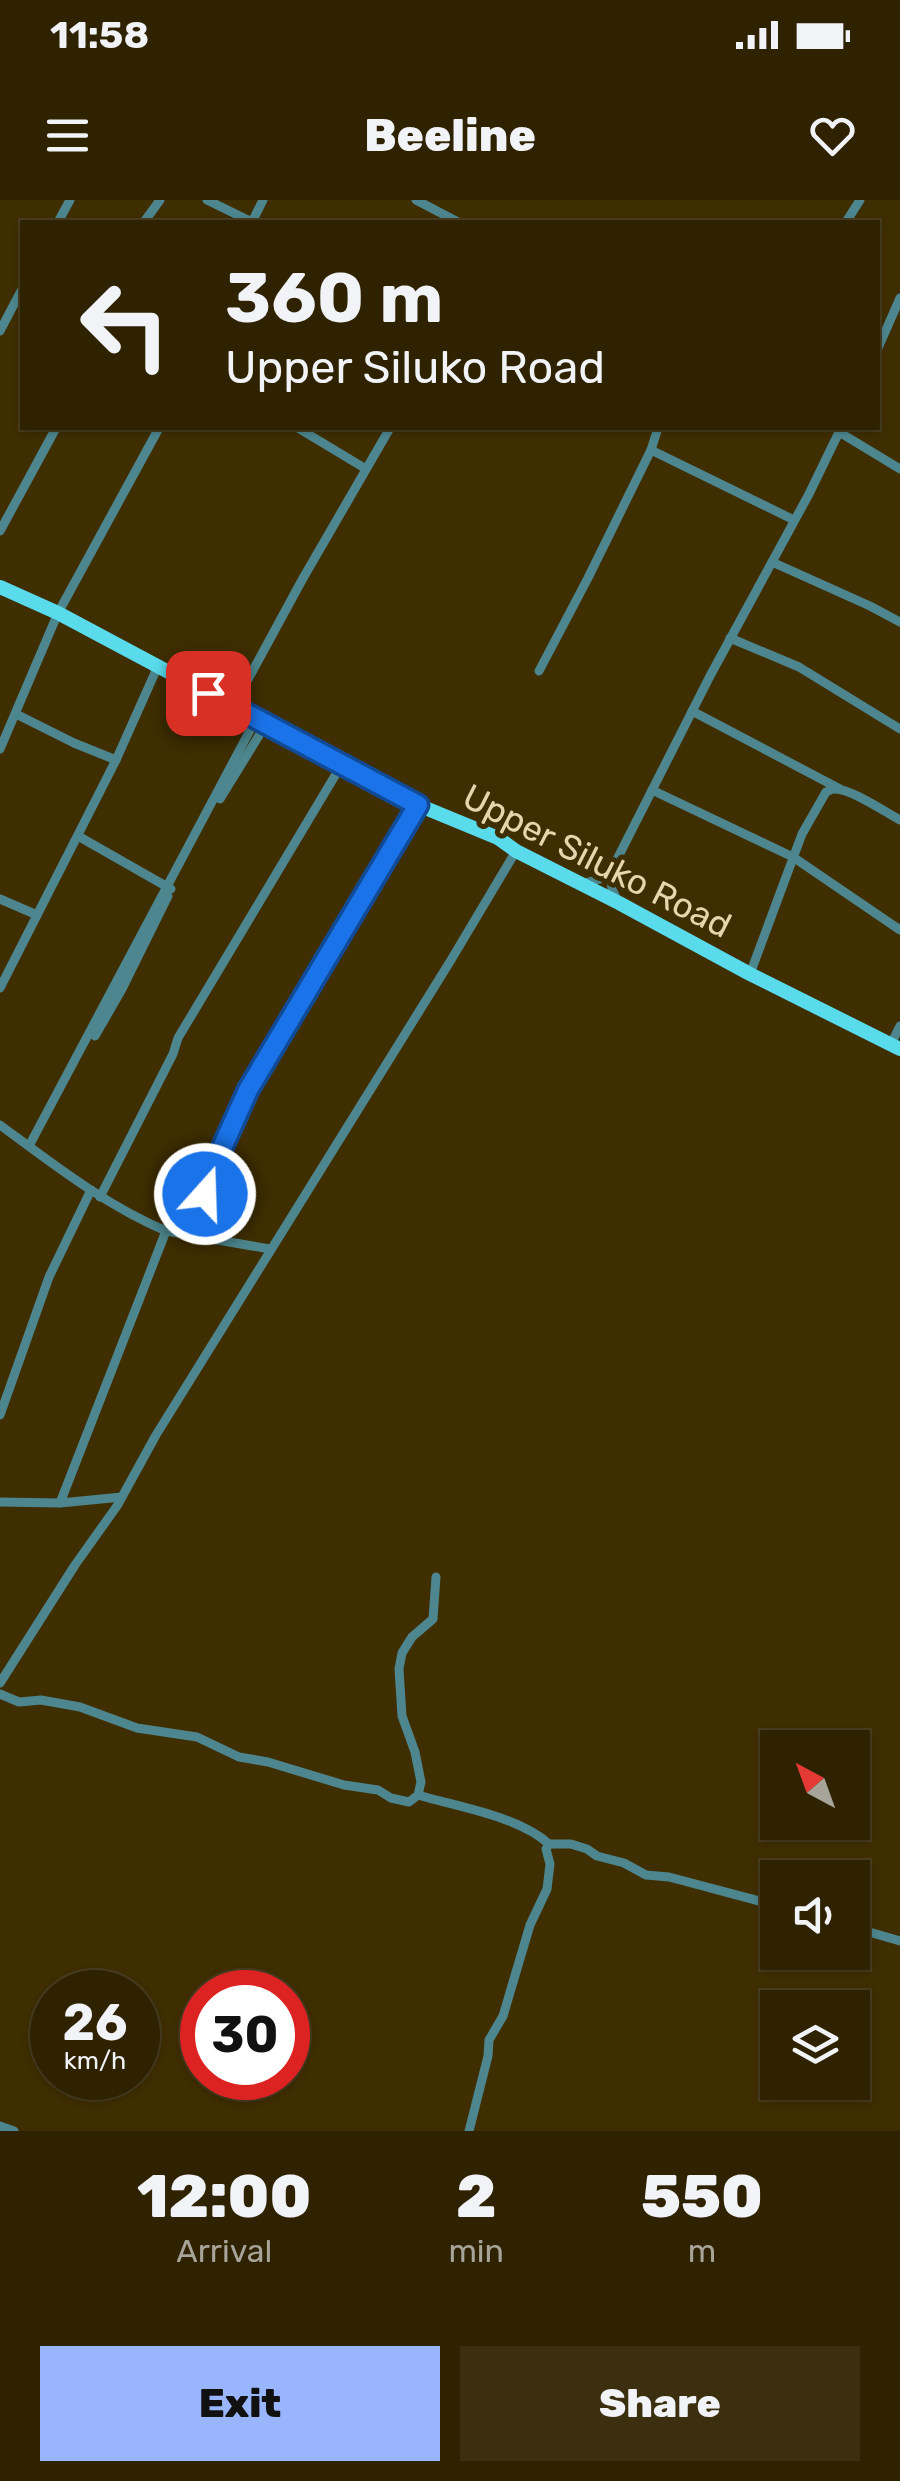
<!DOCTYPE html>
<html lang="en">
<head>
<meta charset="utf-8">
<style>
	body { margin:0; font-family:Rubik,sans-serif; background:#3b2f0f; color:#f1f3f6; height:100vh; display:flex; flex-direction:column; font-size:38px; white-space:nowrap }
	* { box-sizing:border-box; margin:0 }
	p { font-size:32px; color:#a7a499 }
	.icon { flex:none; width:55px; height:55px; fill:none; stroke:currentColor; stroke-width:2; stroke-linecap:round; stroke-linejoin:round }
	.map { position:relative; height:1931px; overflow:hidden }
	.panel { display:flex; flex-direction:column; background:#2f2200; flex:1 }
	.panel>* { flex:none }
	.top-card { position:absolute; left:20px; top:20px; width:860px; height:210px; border-radius:0px; box-shadow:0 2px 8px #0004,0 0 0 2px #4a3f22; background:#2f2200; color:#f1f3f6; overflow:hidden }
	.needle { width:65px; rotate:319deg }
	.buttons { position:absolute; left:760px; top:1530px; display:grid; gap:20px }
	.buttons a { display:grid; place-items:center; width:110px; height:110px; border-radius:0px; background:#2f2200; box-shadow:0 2px 8px #0004,0 0 0 2px #4a3f22; font-size:50px }
	.speed { position:absolute; left:30px; top:1770px; display:flex; gap:20px; font-size:50px; font-weight:700; text-align:center }
	.speed>* { display:grid; place-content:center; width:130px; height:130px; border-radius:50%; background:#2f2200; box-shadow:0 2px 8px #0004,0 0 0 2px #4a3f22; line-height:1 }
	.speed small { font-size:25px; font-weight:400 }
	.speed .limit { border:15px solid #d22; background:#fff; color:#111 }
	.pin { position:absolute; display:grid; place-items:center; width:85px; height:85px; color:#fff; margin:-42px; border-radius:20px; box-shadow:0 5px 15px #0006 }
	.me { position:absolute; width:110px; margin:-55px; rotate:20deg; stroke-linejoin:round; filter:drop-shadow(0 0 8px #0008) }
	.turn { display:flex; align-items:center; gap:35px; height:210px; padding:0 40px; font-size:45px }
	.turn .icon { width:130px; height:130px; stroke-width:2.5 }
	.turn b { display:block; font-size:70px; line-height:85px }
	.eta { display:flex; justify-content:space-evenly; align-items:center; height:170px; text-align:center }
	.eta b { font-size:60px; font-weight:800; line-height:70px }
	.button { display:flex; gap:20px; margin-top:auto; padding:20px 40px }
	.button a { flex:1; height:115px; border-radius:0px; background:#99b5fd; color:#111; font-size:40px; font-weight:800; line-height:115px; text-align:center }
	.button a+a { background:#3b2f0f; color:#f1f3f6 }
	.status { display:flex; justify-content:space-between; align-items:center; height:70px; padding:0 50px; background:#2f2200; direction:ltr }
	.status svg { height:28px; fill:currentColor }
	header { display:flex; justify-content:space-between; align-items:center; height:130px; padding:0 40px; background:#2f2200; font-size:45px; font-weight:800 }
	.map>svg:first-child { display:block }
	.lines { fill:none; stroke-linecap:round; stroke-linejoin:round }
	.street { stroke:#4d868e; stroke-width:9 }
	.primary { stroke:#59dbec; stroke-width:14 }
	.route-casing { stroke:#114b97; stroke-width:25 }
	.route { stroke:#1a73e8; stroke-width:18 }
	.labels { text-anchor:middle; stroke-width:10; stroke-linejoin:round; paint-order:stroke }
	.street-label { font-size:35px; fill:#e6d5ae; stroke:#3f2e00 }
</style>
</head>
<body>
<div class="status"><b>11:58</b><svg viewBox="0 0 49 12"><path d="M0 12V9h3v3zM5 12V6h3v6zM10 12V3h3v9zM15 12V0h3v12zM26 1h20v11H26zM47 4h2v5h-2z"/></svg></div>
<header><svg class="icon" aria-label="menu" viewBox="0 0 24 24"><path d="M4 6h16M4 12h16M4 18h16"/></svg>Beeline<svg class="icon" aria-label="heart" viewBox="0 0 24 24"><path d="M12 20l-8-8c-3-5 5-10 8-4 3-6 11-1 8 4z"/></svg></header>
<div class="map">
<svg width="900" height="1931" viewBox="0 0 900 1931">
	<rect width="100%" height="100%" fill="#3f2e00"/>
	<g class="lines">
		<g class="street">
			<path d="M207 0 252 22"/>
			<path d="M416 0 458 22"/>
			<path d="M58 22 70 0"/>
			<path d="M144 22 160 0"/>
			<path d="M252 22 263 0"/>
			<path d="M846 22 860 0"/>
			<path d="M0 131 22 89"/>
			<path d="M878 148 900 98"/>
			<path d="M298 228 366 269"/>
			<path d="M839 232 900 269"/>
			<path d="M651 250 794 320"/>
			<path d="M0 331 56 228"/>
			<path d="M772 362 870 406 900 422"/>
			<path d="M730 438 799 467 900 529"/>
			<path d="M539 471 588 378 651 250 658 228"/>
			<path d="M233 507 302 380 390 228"/>
			<path d="M692 511 840 589"/>
			<path d="M16 514 74 543 116 560"/>
			<path d="M0 549 58 413 159 228"/>
			<path d="M652 590 793 657 900 730"/>
			<path d="M220 599 266 524"/>
			<path d="M78 636 171 689"/>
			<path d="M581 684 600 679 610 673"/>
			<path d="M0 699 37 715"/>
			<path d="M618 702 612 689 610 673 710 476 809 294 841 228"/>
			<path d="M750 774 802 634 826 592C829 591 831 589 834 589 850 588 885 612 900 620"/>
			<path d="M0 788 116 560 158 466"/>
			<path d="M95 836 122 789 168 696"/>
			<path d="M891 844 900 826"/>
			<path d="M0 925C53 964 105 1005 166 1031"/>
			<path d="M29 946 256 519"/>
			<path d="M100 997 173 854 178 838 342 564"/>
			<path d="M179 1033 190 1020 205 994 213 968 247 889 418 605"/>
			<path d="M0 1215 49 1077 91 990"/>
			<path d="M0 1302 60 1303 122 1297"/>
			<path d="M60 1303 166 1031 270 1049"/>
			<path d="M0 1483 75 1365 117 1306 156 1235 451 760 516 651"/>
			<path d="M0 1494 19 1502 41 1500 80 1507 137 1528 197 1537 239 1557 268 1562 344 1585 378 1590 391 1598 409 1602 418 1595 421 1582 415 1552 402 1516 399 1469 402 1453 412 1437 433 1419 436 1377"/>
			<path d="M418 1595C458 1607 518 1616 549 1644"/>
			<path d="M852 1727 900 1741"/>
			<path d="M0 1926 14 1931"/>
			<path d="M469 1931 488 1856 489 1840 503 1816 530 1725 547 1689 550 1664 546 1649 549 1644H571L587 1649 597 1656 624 1663 646 1675 669 1677 778 1706"/>
		</g>
		<path class="primary" d="M0 387 58 413 418 605 498 638 516 651 619 703 750 774 900 849"/>
	</g>
	<g class="lines">
		<g class="route-casing">
			<path id="route" d="M205 994 213 968 248 890 418 605 208 493"/>
		</g>
		<use href="#route" class="route"/>
	</g>
	<g class="labels">
		<g class="street-label">
			<text transform="translate(597 661) rotate(27)" y="12">Upper Siluko Road</text>
		</g>
	</g>
</svg>
<div class="buttons">
<a><svg class="needle" viewBox="-14 -14 28 28"><path d="M0-13l5 13h-10z" fill="#e53935"/><path d="M0 13l5-13h-10z" fill="#a7a499"/></svg></a>
<a><svg class="icon" aria-label="sound" viewBox="0 0 24 24"><path d="M4 9h4l5-4v14l-5-4H4zM17 9q2 3 0 6"/></svg></a>
<a><svg class="icon" aria-label="layers" viewBox="0 0 24 24"><path d="M12 4l9 5-9 5-9-5zM3 14l9 5 9-5"/></svg></a>
</div>
<div class="speed"><div>26<small>km/h</small></div><div class="limit">30</div></div>
<div class="pin" style="left:208px;top:493px;background:#d93025"><svg class="icon" aria-label="arrive" viewBox="0 0 24 24"><path d="M6 21V4h12l-3 4 3 4H6"/></svg></div>
<svg class="me" style="left:205px;top:994px" viewBox="-20 -20 40 40"><circle r="17" fill="#1a73e8" stroke="#fff" stroke-width="3"/><path d="M0-11L8 9 0 5-8 9z" fill="#fff"/></svg>
<div class="top-card">
<div class="turn"><svg class="icon" aria-label="left" viewBox="0 0 24 24"><path d="M17 20v-9H6M10 6l-5 5 5 5"/></svg><div><b>360 m</b>Upper Siluko Road</div></div>
</div>
</div>
<section class="panel">
<div class="eta">
<div><b>12:00</b><p>Arrival</p></div>
<div><b>2</b><p>min</p></div>
<div><b>550</b><p>m</p></div>
</div>
<div class="button"><a>Exit</a><a>Share</a></div>
</section>
</body>
</html>
